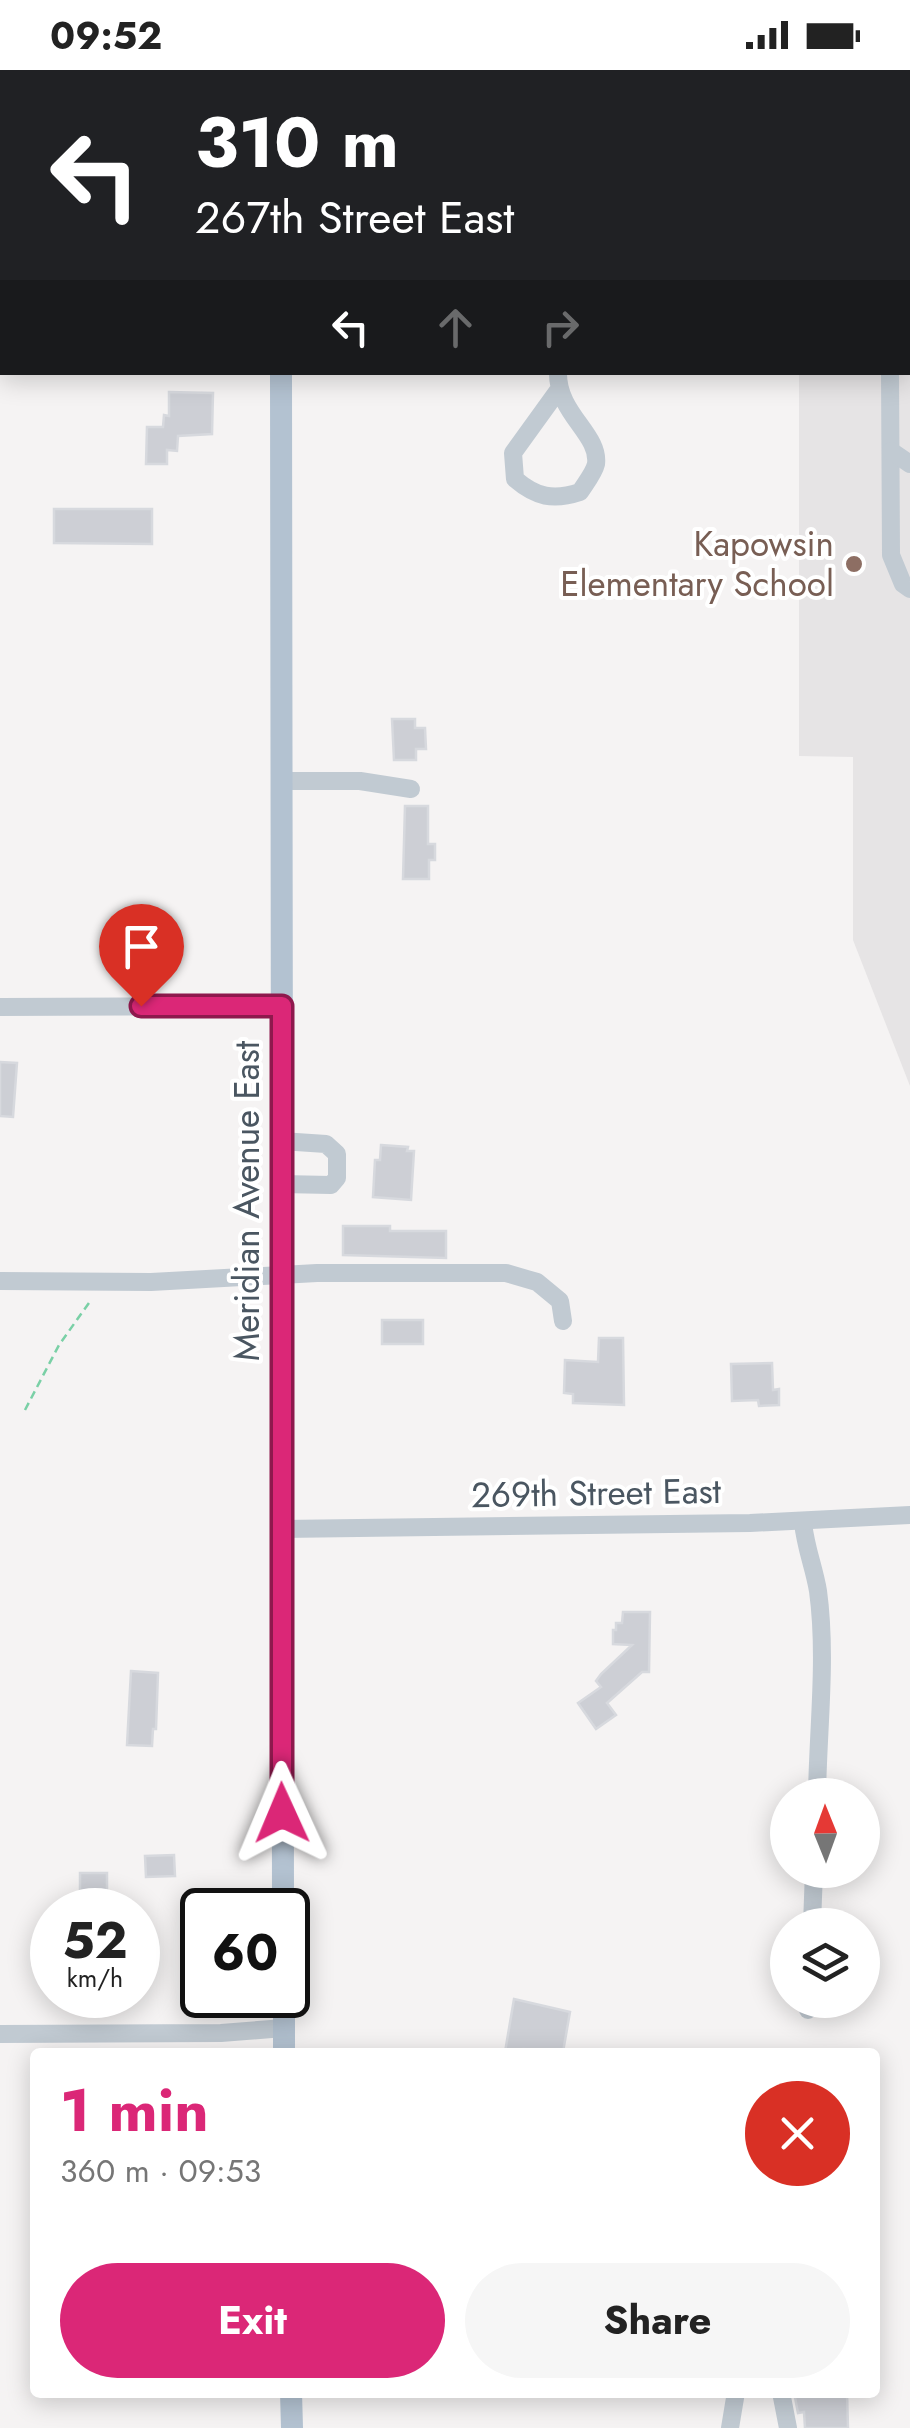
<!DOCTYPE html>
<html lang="en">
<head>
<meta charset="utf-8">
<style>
	body { margin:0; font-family:Jost,sans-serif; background:#f6f6f6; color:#222; height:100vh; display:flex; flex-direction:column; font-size:38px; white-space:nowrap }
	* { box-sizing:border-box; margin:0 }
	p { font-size:32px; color:#767676 }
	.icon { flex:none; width:55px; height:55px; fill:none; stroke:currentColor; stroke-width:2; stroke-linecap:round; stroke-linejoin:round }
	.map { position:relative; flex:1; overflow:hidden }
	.drawer { position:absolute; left:30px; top:1978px; width:850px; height:350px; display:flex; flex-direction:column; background:#fff; border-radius:10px; box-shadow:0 5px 25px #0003 }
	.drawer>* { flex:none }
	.banner { position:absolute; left:0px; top:0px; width:910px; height:305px; box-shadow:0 5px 25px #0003; background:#202124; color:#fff; overflow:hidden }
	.needle { width:65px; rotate:359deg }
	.fabs { position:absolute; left:770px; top:1708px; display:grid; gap:20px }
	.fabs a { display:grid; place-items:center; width:110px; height:110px; border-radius:50%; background:#fff; box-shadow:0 5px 25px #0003; font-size:50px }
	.speed { position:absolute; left:30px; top:1818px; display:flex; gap:20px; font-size:50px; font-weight:700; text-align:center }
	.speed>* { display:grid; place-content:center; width:130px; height:130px; border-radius:50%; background:#fff; box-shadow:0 5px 25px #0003; line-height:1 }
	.speed small { font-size:25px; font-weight:400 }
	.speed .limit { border:5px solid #111; border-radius:15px; background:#fff; color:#111 }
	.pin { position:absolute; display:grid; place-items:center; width:85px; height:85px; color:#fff; margin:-102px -42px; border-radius:50% 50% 50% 0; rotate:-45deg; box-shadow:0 0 10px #0007 }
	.pin .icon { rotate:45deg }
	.me { position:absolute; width:110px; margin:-55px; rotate:359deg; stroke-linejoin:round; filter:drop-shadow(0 0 8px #0008) }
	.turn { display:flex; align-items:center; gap:35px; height:210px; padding:0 30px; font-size:45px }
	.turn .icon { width:130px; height:130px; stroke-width:2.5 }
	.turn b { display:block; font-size:70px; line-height:85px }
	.lanes { display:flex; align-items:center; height:95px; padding:0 30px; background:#0003; justify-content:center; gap:50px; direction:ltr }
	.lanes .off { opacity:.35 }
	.round { display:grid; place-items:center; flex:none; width:105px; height:105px; border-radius:52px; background:#f6f6f6 }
	.overview { display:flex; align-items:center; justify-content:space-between; height:170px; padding:0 30px }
	h1 { font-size:60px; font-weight:700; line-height:75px; color:#db2777 }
	.primary-button { display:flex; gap:20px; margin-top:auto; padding:20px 30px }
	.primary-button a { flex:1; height:115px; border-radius:60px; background:#db2777; color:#fff; font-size:40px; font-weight:700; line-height:115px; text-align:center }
	.primary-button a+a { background:#f6f6f6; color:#222 }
	.status { display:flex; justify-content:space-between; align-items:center; height:70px; padding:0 50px; background:#fff; direction:ltr }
	.status svg { height:28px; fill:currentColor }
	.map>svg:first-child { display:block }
	.education { fill:#e6e4e5 }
	.building { fill:#cdcfd5; stroke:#d7d9de; stroke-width:2.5 }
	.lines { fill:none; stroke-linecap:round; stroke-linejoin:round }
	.path { stroke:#7ad0a6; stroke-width:2.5; stroke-dasharray:8 5; stroke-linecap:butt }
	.minor { stroke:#c1cad2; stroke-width:18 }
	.major { stroke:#b3c2d1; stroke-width:22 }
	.route-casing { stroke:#8e194d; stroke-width:25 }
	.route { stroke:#db2777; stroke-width:18 }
	.education-dot { fill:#8d6e63; stroke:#fff; stroke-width:4 }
	.labels { text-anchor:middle; stroke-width:8; stroke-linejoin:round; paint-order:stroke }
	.education-label { font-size:35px; fill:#785e54; stroke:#fff; text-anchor:end }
	.street-label { font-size:35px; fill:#4a5661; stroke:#fff }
</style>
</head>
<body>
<div class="status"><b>09:52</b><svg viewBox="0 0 49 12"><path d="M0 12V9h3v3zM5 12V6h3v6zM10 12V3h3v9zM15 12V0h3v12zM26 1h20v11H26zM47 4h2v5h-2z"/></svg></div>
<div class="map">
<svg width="910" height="2358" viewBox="0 0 910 2358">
	<rect width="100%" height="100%" fill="#f5f3f3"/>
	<path class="education" d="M908 186H910V1016L853 870V687L799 686V303L908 302Z"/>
	<g class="building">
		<path d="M169 322 213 323 212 364 178 366 177 381 167 380V394H146L147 357H163L164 345 169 346Z"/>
		<path d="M54 439H152V474L54 473Z"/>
		<path d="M392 649H415V658H425L426 679H416V690H394Z"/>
		<path d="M405 736H428V774H435V790H429V809H403Z"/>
		<path d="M0 992 17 993 13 1047 0 1046Z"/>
		<path d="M381 1075 408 1077 407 1081H414L411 1130 373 1127 375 1090H380Z"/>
		<path d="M343 1156H390V1161H446V1188L343 1185Z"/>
		<rect x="382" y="1250" width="41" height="24"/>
		<path d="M599 1268H623L624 1335 573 1333V1324L564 1323 565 1290 598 1292Z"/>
		<path d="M772 1293 773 1320 779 1319V1335L759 1336 758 1330 732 1331 731 1294Z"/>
		<path d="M623 1542H650L649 1602H642L607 1633 616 1645 596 1659 578 1633 601 1617 596 1611 601 1604 632 1575 613 1574V1560H616V1553H622Z"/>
		<path d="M131 1601 158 1603 156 1659H153L152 1676 127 1675Z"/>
		<path d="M174 1785 175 1806 146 1807 145 1786Z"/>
		<rect x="80" y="1803" width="27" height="37"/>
		<path d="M514 1929 570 1942 563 1982 524 1979V1982H505Z"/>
		<path d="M794 2322H847L848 2358H805L804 2342 798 2343Z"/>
	</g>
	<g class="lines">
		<path class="path" d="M25 1340 59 1275 91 1230"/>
		<g class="minor">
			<path d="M908 165H910"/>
			<path d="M0 168H2"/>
			<path d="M890 302 891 485 903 514 910 519"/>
			<path d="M557 322 513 383 515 409C536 427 553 431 580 422 585 414 594 403 596 394 600 364 557 344 558 302"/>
			<path d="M891 381 910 394"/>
			<path d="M283 711H360L411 719"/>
			<path d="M0 937 282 936"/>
			<path d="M281 1114 331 1115 337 1108V1084L326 1074 281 1071"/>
			<path d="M0 1211 151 1212 317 1203H506L537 1212 560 1231 563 1251"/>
			<path d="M803 1452C805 1476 814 1497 818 1521 827 1587 818 1658 817 1725"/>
			<path d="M282 1459 750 1453 910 1445"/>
			<path d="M812 1855 814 1800"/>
			<path d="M808 1940V1930"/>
			<path d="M0 1964 221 1963 284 1958"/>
			<path d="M781 2322 788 2358"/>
			<path d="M730 2358 736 2322"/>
		</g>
		<g class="major">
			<path d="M279 0V2"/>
			<path d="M281 302 283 1840"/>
			<path d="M284 1925V1982"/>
			<path d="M291 2322 292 2358"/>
		</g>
	</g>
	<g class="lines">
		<g class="route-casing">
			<path id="route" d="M141 936H282V1743"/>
		</g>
		<use href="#route" class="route"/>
	</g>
	<circle class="education-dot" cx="854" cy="494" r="10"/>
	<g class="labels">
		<g class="education-label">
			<text x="834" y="486">Kapowsin<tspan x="834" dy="40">Elementary School</tspan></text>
		</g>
		<g class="street-label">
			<text transform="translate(247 1131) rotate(-90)" y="12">Meridian Avenue East</text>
			<text transform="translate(596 1423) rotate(-1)" y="12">269th Street East</text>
		</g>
	</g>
</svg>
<div class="fabs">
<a><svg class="needle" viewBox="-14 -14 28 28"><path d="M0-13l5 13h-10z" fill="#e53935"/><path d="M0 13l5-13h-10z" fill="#767676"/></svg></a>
<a><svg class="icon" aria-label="layers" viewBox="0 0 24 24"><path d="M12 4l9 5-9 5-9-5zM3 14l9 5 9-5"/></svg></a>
</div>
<div class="speed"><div>52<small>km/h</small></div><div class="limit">60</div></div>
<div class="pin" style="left:141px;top:936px;background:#d93025"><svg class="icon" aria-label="arrive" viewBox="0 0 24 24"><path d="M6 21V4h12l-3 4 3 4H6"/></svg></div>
<svg class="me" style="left:282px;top:1743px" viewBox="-20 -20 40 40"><path d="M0-17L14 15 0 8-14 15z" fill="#db2777" stroke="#fff" stroke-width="4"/></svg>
<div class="banner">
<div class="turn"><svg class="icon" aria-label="left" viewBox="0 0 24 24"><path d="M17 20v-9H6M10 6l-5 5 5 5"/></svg><div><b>310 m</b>267th Street East</div></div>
<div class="lanes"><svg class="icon" aria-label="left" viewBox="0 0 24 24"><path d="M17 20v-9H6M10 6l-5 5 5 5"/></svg><svg class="icon off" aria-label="ahead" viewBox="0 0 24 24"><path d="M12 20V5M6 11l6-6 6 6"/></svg><svg class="icon off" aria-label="right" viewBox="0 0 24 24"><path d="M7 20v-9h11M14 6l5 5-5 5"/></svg></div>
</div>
<section class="drawer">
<div class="overview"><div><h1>1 min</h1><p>360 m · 09:53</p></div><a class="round" style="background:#d93025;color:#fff"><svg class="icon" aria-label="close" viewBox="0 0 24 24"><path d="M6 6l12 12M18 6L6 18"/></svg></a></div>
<div class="primary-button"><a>Exit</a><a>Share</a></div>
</section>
</div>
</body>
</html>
